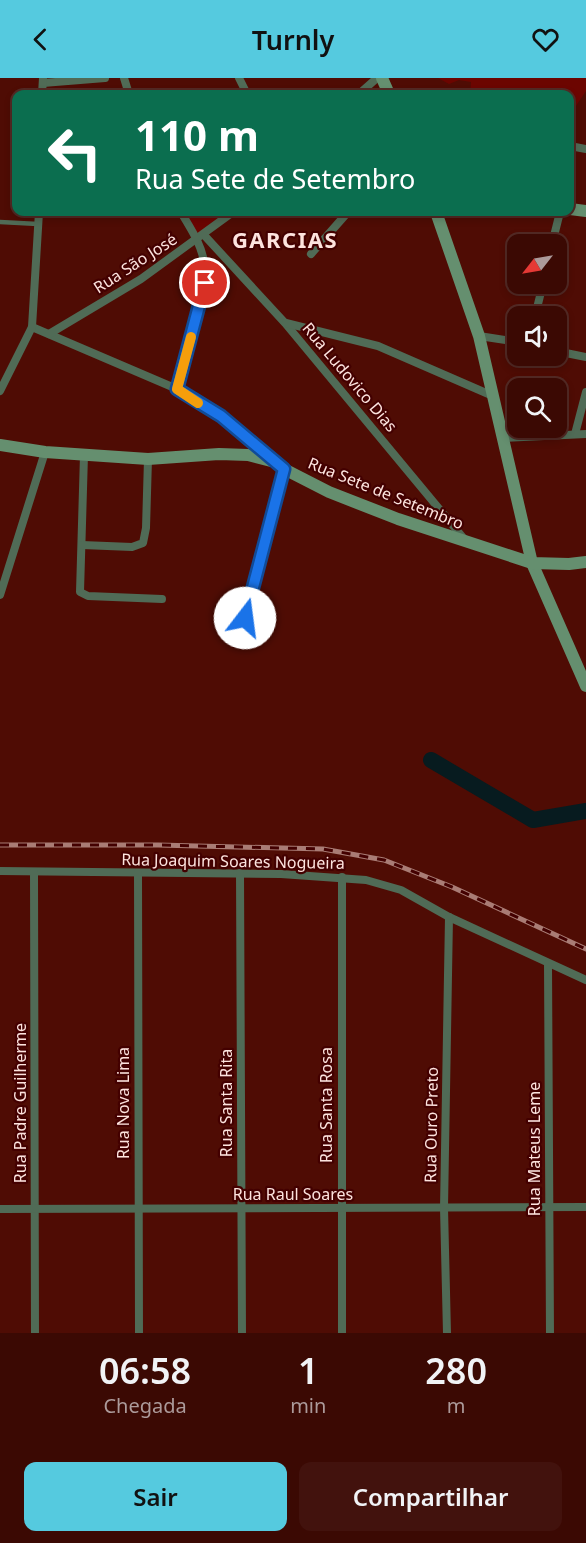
<!DOCTYPE html>
<html lang="pt">
<head>
<meta charset="utf-8">
<style>
	body { margin:0; font-family:"Noto Sans",sans-serif; background:#42120d; color:#f1f3f6; height:100vh; display:flex; flex-direction:column; font-size:22px; white-space:nowrap }
	* { box-sizing:border-box; margin:0 }
	p { font-size:20px; color:#ac9a9a }
	.icon { flex:none; width:33px; height:33px; fill:none; stroke:currentColor; stroke-width:2; stroke-linecap:round; stroke-linejoin:round }
	.map { position:relative; height:1255px; overflow:hidden }
	.panel { display:flex; flex-direction:column; background:#3b0903; flex:1 }
	.panel>* { flex:none }
	.guide { position:absolute; left:12px; top:12px; width:562px; height:126px; border-radius:12px; box-shadow:0 3px 9px #0003,0 0 0 2px #542a25; background:#0b6e4f; color:#fff; overflow:hidden }
	.needle { width:39px; rotate:239deg }
	.tools { position:absolute; left:507px; top:156px; display:grid; gap:12px }
	.tools a { display:grid; place-items:center; width:60px; height:60px; border-radius:12px; background:#3b0903; box-shadow:0 3px 9px #0003,0 0 0 2px #542a25; font-size:30px }
	.pin { position:absolute; display:grid; place-items:center; width:51px; height:51px; color:#fff; margin:-26px; border:3px solid #fff; border-radius:50%; box-shadow:0 2px 6px #0007 }
	.me { position:absolute; width:66px; margin:-33px; rotate:15deg; stroke-linejoin:round; filter:drop-shadow(0 0 4px #0008) }
	.turn { display:flex; align-items:center; gap:21px; height:126px; padding:0 24px; font-size:27px }
	.turn .icon { width:78px; height:78px; stroke-width:2.5 }
	.turn b { display:block; font-size:42px; line-height:51px }
	.eta { display:flex; justify-content:space-evenly; align-items:center; height:102px; text-align:center }
	.eta b { font-size:36px; font-weight:600; line-height:42px }
	.action { display:flex; gap:12px; margin-top:auto; padding:12px 24px }
	.action a { flex:1; height:69px; border-radius:12px; background:#55cadf; color:#111; font-size:24px; font-weight:600; line-height:69px; text-align:center }
	.action a+a { background:#42120d; color:#f1f3f6 }
	header { display:flex; justify-content:space-between; align-items:center; height:78px; padding:0 24px; background:#55cadf; color:#111; font-size:27px; font-weight:600 }
	.map>svg:first-child { display:block }
	.green { fill:#6c0500 }
	.lines { fill:none; stroke-linecap:round; stroke-linejoin:round }
	.river { stroke:#071b1f; stroke-width:16 }
	.lane { stroke:#506b56; stroke-width:4.5 }
	.street { stroke:#506b56; stroke-width:8 }
	.secondary { stroke:#658f6f; stroke-width:12 }
	.rail-casing { stroke:#a97c75; stroke-width:5 }
	.rail { stroke:#430000; stroke-width:3; stroke-dasharray:9; stroke-linecap:butt }
	.route-casing { stroke:#114b97; stroke-width:15 }
	.route { stroke:#1a73e8; stroke-width:10 }
	.slow { stroke:#f59e0b; stroke-width:10 }
	.labels { text-anchor:middle; stroke-width:4.5; stroke-linejoin:round; paint-order:stroke }
	.street-label { font-size:16px; fill:#fde3de; stroke:#430000 }
	.district-label { font-size:22px; font-weight:bold; letter-spacing:1.5px; fill:#fde3de; stroke:#430000 }
</style>
</head>
<body>
<header><svg class="icon" aria-label="back" viewBox="0 0 24 24"><path d="M15 5l-7 7 7 7"/></svg>Turnly<svg class="icon" aria-label="heart" viewBox="0 0 24 24"><path d="M12 20l-8-8c-3-5 5-10 8-4 3-6 11-1 8 4z"/></svg></header>
<div class="map">
<svg width="586" height="1255" viewBox="0 0 586 1255">
	<rect width="100%" height="100%" fill="#4f0c04"/>
	<g class="green">
		<path d="M438 0H586V13L570 37V16H470L471 4 459 2 449 6Z"/>
		<path d="M176 134H232L196 163Z"/>
	</g>
	<g class="lines">
		<path class="river" d="M431 682 533 742 586 733"/>
		<path class="lane" d="M0 144 38 146"/>
		<g class="street">
			<path d="M124 0 129 16"/>
			<path d="M239 0 247 16"/>
			<path d="M43 5 105 0"/>
			<path d="M455 15 456 16"/>
			<path d="M42 16 43 0"/>
			<path d="M359 16 377 0"/>
			<path d="M570 68 586 71"/>
			<path d="M204 157 285 245 465 462"/>
			<path d="M552 166 560 134"/>
			<path d="M311 176 348 134"/>
			<path d="M535 238 543 206"/>
			<path d="M286 245 378 268 493 318"/>
			<path d="M32 249 177 311 221 338 272 381"/>
			<path d="M49 256 141 201 233 134"/>
			<path d="M479 258 518 264"/>
			<path d="M556 273 586 279"/>
			<path d="M177 311C185 279 210 215 204 184 201 165 190 150 181 134"/>
			<path d="M0 313 32 249 39 134"/>
			<path d="M575 356 586 314"/>
			<path d="M503 360 586 356"/>
			<path d="M84 377 80 514 88 518 162 521"/>
			<path d="M82 467 132 469 143 465 146 450 148 381"/>
			<path d="M0 517 45 374"/>
			<path d="M245 540 284 391"/>
			<path d="M0 793 281 796 366 802 401 812 449 839 586 902"/>
			<path d="M34 794 35 1255"/>
			<path d="M138 795 139 1255"/>
			<path d="M240 795 242 1255"/>
			<path d="M342 799V1255"/>
			<path d="M548 886 550 1255"/>
			<path d="M0 1131 586 1129"/>
			<path d="M447 1255 444 1130 449 839"/>
		</g>
		<g class="secondary">
			<path d="M382 0 389 16"/>
			<path d="M570 131 586 133"/>
			<path d="M436 134 479 258 532 485 586 608"/>
			<path d="M0 367 45 374 148 381 219 376 248 377 275 384 284 391 329 414 398 441 532 485 569 486 586 484"/>
		</g>
		<g class="rail-casing">
			<path id="rail" d="M0 767H158L323 771 384 782 452 809 586 871"/>
		</g>
		<use href="#rail" class="rail"/>
	</g>
	<g class="lines">
		<g class="route-casing">
			<path id="route" d="M205 205 177 311 221 338 284 391 245 540"/>
		</g>
		<use href="#route" class="route"/>
		<path class="slow" d="M191 259 177 311 198 325"/>
	</g>
	<g class="labels">
		<g class="street-label">
			<text transform="translate(135 185) rotate(-33)" y="6">Rua São José</text>
			<text transform="translate(350 299) rotate(50)" y="6">Rua Ludovico Dias</text>
			<text transform="translate(386 415) rotate(22)" y="6">Rua Sete de Setembro</text>
			<text transform="translate(233 783) rotate(1)" y="6">Rua Joaquim Soares Nogueira</text>
			<text transform="translate(20 1025) rotate(-90)" y="6">Rua Padre Guilherme</text>
			<text transform="translate(123 1025) rotate(-90)" y="6">Rua Nova Lima</text>
			<text transform="translate(226 1025) rotate(-90)" y="6">Rua Santa Rita</text>
			<text transform="translate(326 1027) rotate(-90)" y="6">Rua Santa Rosa</text>
			<text transform="translate(431 1047) rotate(-89)" y="6">Rua Ouro Preto</text>
			<text transform="translate(534 1071) rotate(-90)" y="6">Rua Mateus Leme</text>
			<text x="293" y="1122">Rua Raul Soares</text>
		</g>
		<g class="district-label">
			<text x="285" y="170">GARCIAS</text>
		</g>
	</g>
</svg>
<div class="tools">
<a><svg class="needle" viewBox="-14 -14 28 28"><path d="M0-13l5 13h-10z" fill="#e53935"/><path d="M0 13l5-13h-10z" fill="#ac9a9a"/></svg></a>
<a><svg class="icon" aria-label="sound" viewBox="0 0 24 24"><path d="M4 9h4l5-4v14l-5-4H4zM17 9q2 3 0 6"/></svg></a>
<a><svg class="icon" aria-label="search" viewBox="0 0 24 24"><circle cx="10" cy="10" r="6"/><path d="M15 15l6 6"/></svg></a>
</div>
<div class="pin" style="left:205px;top:205px;background:#d93025"><svg class="icon" aria-label="arrive" viewBox="0 0 24 24"><path d="M6 21V4h12l-3 4 3 4H6"/></svg></div>
<svg class="me" style="left:245px;top:540px" viewBox="-20 -20 40 40"><circle r="19" fill="#fff"/><path d="M0-13L10 11 0 6-10 11z" fill="#1a73e8"/></svg>
<div class="guide">
<div class="turn"><svg class="icon" aria-label="left" viewBox="0 0 24 24"><path d="M17 20v-9H6M10 6l-5 5 5 5"/></svg><div><b>110 m</b>Rua Sete de Setembro</div></div>
</div>
</div>
<section class="panel">
<div class="eta">
<div><b>06:58</b><p>Chegada</p></div>
<div><b>1</b><p>min</p></div>
<div><b>280</b><p>m</p></div>
</div>
<div class="action"><a>Sair</a><a>Compartilhar</a></div>
</section>
</body>
</html>
